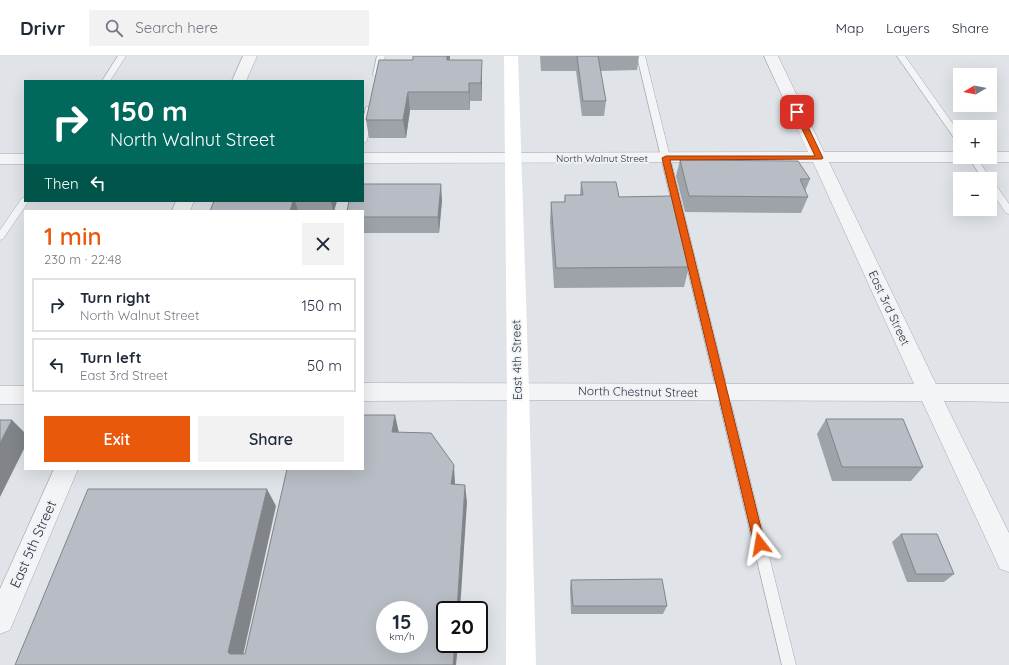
<!DOCTYPE html>
<html lang="en">
<head>
<meta charset="utf-8">
<style>
	body { margin:0; font-family:Quicksand,sans-serif; background:#f2f2f3; color:#1f2937; height:100vh; display:flex; flex-direction:column; font-size:15px; white-space:nowrap }
	* { box-sizing:border-box; margin:0 }
	p { font-size:13px; color:#747a83 }
	.icon { flex:none; width:22px; height:22px; fill:none; stroke:currentColor; stroke-width:2; stroke-linecap:round; stroke-linejoin:round }
	.map { position:relative; flex:1; overflow:hidden }
	.sheet { position:absolute; left:24px; top:154px; width:340px; height:260px; display:flex; flex-direction:column; background:#fff; border-radius:0px; box-shadow:0 4px 16px #0002 }
	.sheet>* { flex:none }
	.top-card { position:absolute; left:24px; top:24px; width:340px; height:122px; border-radius:0px; box-shadow:0 4px 16px #0002; background:#00695c; color:#fff; overflow:hidden }
	.needle { width:26px; rotate:260deg }
	.fabs { position:absolute; left:953px; top:12px; display:grid; gap:8px }
	.fabs a { display:grid; place-items:center; width:44px; height:44px; border-radius:0px; background:#fff; box-shadow:0 4px 16px #0002; font-size:20px }
	.speed { position:absolute; left:376px; top:545px; display:flex; gap:8px; font-size:20px; font-weight:700; text-align:center }
	.speed>* { display:grid; place-content:center; width:52px; height:52px; border-radius:50%; background:#fff; box-shadow:0 4px 16px #0002; line-height:1 }
	.speed small { font-size:10px; font-weight:400 }
	.speed .limit { border:2px solid #111; border-radius:6px; background:#fff; color:#111 }
	.pin { position:absolute; display:grid; place-items:center; width:34px; height:34px; color:#fff; margin:-17px; border-radius:8px; box-shadow:0 2px 6px #0006 }
	.me { position:absolute; width:44px; margin:-22px; rotate:346deg; stroke-linejoin:round; filter:drop-shadow(0 0 3px #0008) }
	.turn { display:flex; align-items:center; gap:14px; height:84px; padding:0 20px; font-size:18px }
	.turn .icon { width:52px; height:52px; stroke-width:2.5 }
	.turn b { display:block; font-size:28px; line-height:34px }
	.then { display:flex; align-items:center; height:38px; padding:0 20px; background:#0003; gap:8px; font-size:15px }
	.round { display:grid; place-items:center; flex:none; width:42px; height:42px; border-radius:0px; background:#f2f2f3 }
	.overview { display:flex; align-items:center; justify-content:space-between; height:68px; padding:0 20px }
	h1 { font-size:24px; font-weight:600; line-height:30px; color:#ea580c }
	.button { display:flex; gap:8px; margin-top:auto; padding:8px 20px }
	.button a { flex:1; height:46px; border-radius:0px; background:#ea580c; color:#fff; font-size:16px; font-weight:600; line-height:46px; text-align:center }
	.button a+a { background:#f2f2f3; color:#1f2937 }
	ul { padding:0; list-style:none }
	li { display:flex; align-items:center; gap:12px; height:54px; margin:0 8px 6px; padding:0 12px; border:2px solid #e0e1e3; border-radius:0px }
	li div { flex:1 }
	li b { display:block; font-size:15px }
	li em { font-style:normal }
	header { display:flex; align-items:center; gap:24px; box-sizing:border-box; height:56px; padding:0 20px; background:#fff; border-bottom:1px solid #e0e1e3 }
	header strong { font-size:19px }
	nav { display:flex; gap:22px; margin-inline-start:auto; font-size:14px }
	.search { width:280px; height:36px; background:#f2f2f3; display:flex; align-items:center; gap:10px; box-sizing:border-box; padding:0 14px; border-radius:0px; color:#747a83; font-size:15px }
	.map>svg:first-child { display:block }
	.lines { fill:none; stroke-linecap:round; stroke-linejoin:round }
	.lane-casing { stroke:#a6aab2; stroke-width:1 }
	.street-casing { stroke:#a6aab2; stroke-width:1 }
	.lane { fill:#f2f4f6; fill-rule:evenodd }
	.street { fill:#f2f4f6; fill-rule:evenodd }
	.secondary { fill:#fff; fill-rule:evenodd }
	.wall { fill:#9ea2a9 }
	.shaded-wall { fill:#818489 }
	.building { fill:#b8bcc4; stroke:#818489; fill-rule:evenodd }
	.route { fill:#ea580c; stroke:#983908 }
	.labels { text-anchor:middle; stroke-width:3.5; stroke-linejoin:round; paint-order:stroke }
	.far-street-label { font-size:10px; fill:#2a313e; stroke:#eff2f5 }
	.street-label { font-size:12px; fill:#2a313e; stroke:#eff2f5 }
	.near-street-label { font-size:14px; fill:#2a313e; stroke:#eff2f5 }
</style>
</head>
<body>
<header>
<strong>Drivr</strong>
<div class="search"><svg class="icon" aria-label="search" viewBox="0 0 24 24"><circle cx="10" cy="10" r="6"/><path d="M15 15l6 6"/></svg>Search here</div>
<nav><a>Map</a><a>Layers</a><a>Share</a></nav>
</header>
<div class="map">
<svg width="1009" height="609" viewBox="0 0 1009 609">
	<rect width="100%" height="100%" fill="#e0e3e8"/>
	<g class="lines">
		<g class="lane-casing">
			<g id="lane">
				<path d="M118 0H126L110 25H102Z"/>
				<path d="M377 0H385L381 19 377 21 373 19Z"/>
				<path d="M637 0H645L796 609H782Z"/>
				<path d="M897 0H905L960 78V86H957Z"/>
				<path d="M366 51H369L373 53 367 85 363 87V64Z"/>
				<path d="M968 101H976L991 123 990 124 993 125 1009 148V158L1006 157 990 134V123H983Z"/>
				<path d="M25 141V145H29L3 183 0 184V174L22 142Z"/>
			</g>
		</g>
		<g class="street-casing">
			<g id="street">
				<path d="M243 0H257L246 25H232Z"/>
				<path d="M764 0H778L824 96H960V101H990V96H1009V106H829L936 328H1009V346L944 345 1009 477V516L1000 513 922 345 554 344 363 345V327L914 328 813 106 363 107V97L808 96Z"/>
				<rect x="0" y="98" width="25" height="10"/>
				<path d="M176 145H194L190 155H172Z"/>
				<rect x="0" y="330" width="25" height="18"/>
				<path d="M54 413H78L10 574 0 578V533Z"/>
			</g>
		</g>
		<use href="#lane" class="lane"/>
		<use href="#street" class="street"/>
		<path class="secondary" d="M504 0H518L529 335 536 609H506L507 335Z"/>
	</g>
	<g class="wall">
		<path d="M540 0H639L637 14 600 15 606 45 604 60H582L576 15H541Z"/>
		<path d="M449 4 482 22V45H470V54H410L406 82H369L366 64Z"/>
		<path d="M680 104 810 123 805 135 808 141 801 157 685 156 676 120Z"/>
		<path d="M581 126 619 141 689 211 684 231 554 232 550 166 551 146H564L565 139H580Z"/>
		<path d="M442 144 439 177H363V155Z"/>
		<path d="M214 145H337L334 155H210Z"/>
		<path d="M826 363 923 411 911 425H832L817 378Z"/>
		<path d="M901 478 954 518 944 526H907L892 486Z"/>
		<path d="M571 524 667 550 663 558H571L570 532Z"/>
	</g>
	<g class="shaded-wall">
		<path d="M447 0H450L448 22 447 4Z"/>
		<path d="M482 4V45L481 27Z"/>
		<path d="M469 27 470 45V54L469 36Z"/>
		<path d="M408 36 410 54 406 82 403 64Z"/>
		<path d="M441 128 442 144 439 177 438 161Z"/>
		<path d="M293 145H295L298 155H290Z"/>
		<path d="M331 145H337L334 155H333Z"/>
		<path d="M395 359 399 377 392 376Z"/>
		<path d="M12 364 25 377V391L0 441V387Z"/>
		<path d="M454 409 455 427 453 445 451 428Z"/>
		<path d="M465 429 467 446 460 554H457Z"/>
		<path d="M267 433 276 450 241 609 228 596Z"/>
		<path d="M455 588H458L456 609H453Z"/>
	</g>
	<g class="building">
		<path d="M413 0H447V4H482L481 27H469V36H408L403 64H366L379 4H413Z"/>
		<path d="M577 0H598L606 45H583Z"/>
		<path d="M680 104 798 105 810 123H800L808 141 689 140Z"/>
		<path d="M581 126H616L619 141 672 140 689 211 556 212 551 146H565V139H583Z"/>
		<path d="M363 128H441L438 161H363V155H347L349 145H363Z"/>
		<path d="M214 145H293L290 155H210Z"/>
		<path d="M363 359H395L392 376 431 377 454 409 451 428 465 429 457 554H445V588H455L453 609H15L88 433H267L228 596 230 598H245L287 413H363ZM385 554H419V588H385Z"/>
		<path d="M826 363H903L923 411H842Z"/>
		<path d="M0 364H12L0 387Z"/>
		<path d="M901 478H937L954 518H916Z"/>
		<path d="M662 523 667 550H573L571 524Z"/>
	</g>
	<path class="route" d="M795 54 801 56 823 102 822 103 670 104 765 488 764 491 760 493 756 491 754 488 662 102 666 100H815L794 56Z"/>
	<g class="labels">
		<g class="far-street-label">
			<text x="602" y="106">North Walnut Street</text>
		</g>
		<g class="street-label">
			<text transform="translate(889 252) rotate(65)" y="4">East 3rd Street</text>
			<text transform="translate(517 304) rotate(-91)" y="4">East 4th Street</text>
			<text transform="translate(638 336) rotate(1)" y="4">North Chestnut Street</text>
		</g>
		<g class="near-street-label">
			<text transform="translate(33 488) rotate(-66)" y="5">East 5th Street</text>
		</g>
	</g>
</svg>
<div class="fabs">
<a><svg class="needle" viewBox="-14 -14 28 28"><path d="M0-13l5 13h-10z" fill="#e53935"/><path d="M0 13l5-13h-10z" fill="#747a83"/></svg></a>
<a>+</a>
<a>−</a>
</div>
<div class="speed"><div>15<small>km/h</small></div><div class="limit">20</div></div>
<div class="pin" style="left:797px;top:56px;background:#d93025"><svg class="icon" aria-label="arrive" viewBox="0 0 24 24"><path d="M6 21V4h12l-3 4 3 4H6"/></svg></div>
<svg class="me" style="left:760px;top:488px" viewBox="-20 -20 40 40"><path d="M0-17L14 15 0 8-14 15z" fill="#ea580c" stroke="#fff" stroke-width="4"/></svg>
<div class="top-card">
<div class="turn"><svg class="icon" aria-label="right" viewBox="0 0 24 24"><path d="M7 20v-9h11M14 6l5 5-5 5"/></svg><div><b>150 m</b>North Walnut Street</div></div>
<div class="then">Then<svg class="icon" aria-label="left" viewBox="0 0 24 24"><path d="M17 20v-9H6M10 6l-5 5 5 5"/></svg></div>
</div>
<section class="sheet">
<div class="overview"><div><h1>1 min</h1><p>230 m · 22:48</p></div><a class="round"><svg class="icon" aria-label="close" viewBox="0 0 24 24"><path d="M6 6l12 12M18 6L6 18"/></svg></a></div>
<ul>
<li><svg class="icon" aria-label="right" viewBox="0 0 24 24"><path d="M7 20v-9h11M14 6l5 5-5 5"/></svg><div><b>Turn right</b><p>North Walnut Street</p></div><em>150 m</em></li>
<li><svg class="icon" aria-label="left" viewBox="0 0 24 24"><path d="M17 20v-9H6M10 6l-5 5 5 5"/></svg><div><b>Turn left</b><p>East 3rd Street</p></div><em>50 m</em></li>
</ul>
<div class="button"><a>Exit</a><a>Share</a></div>
</section>
</div>
</body>
</html>
